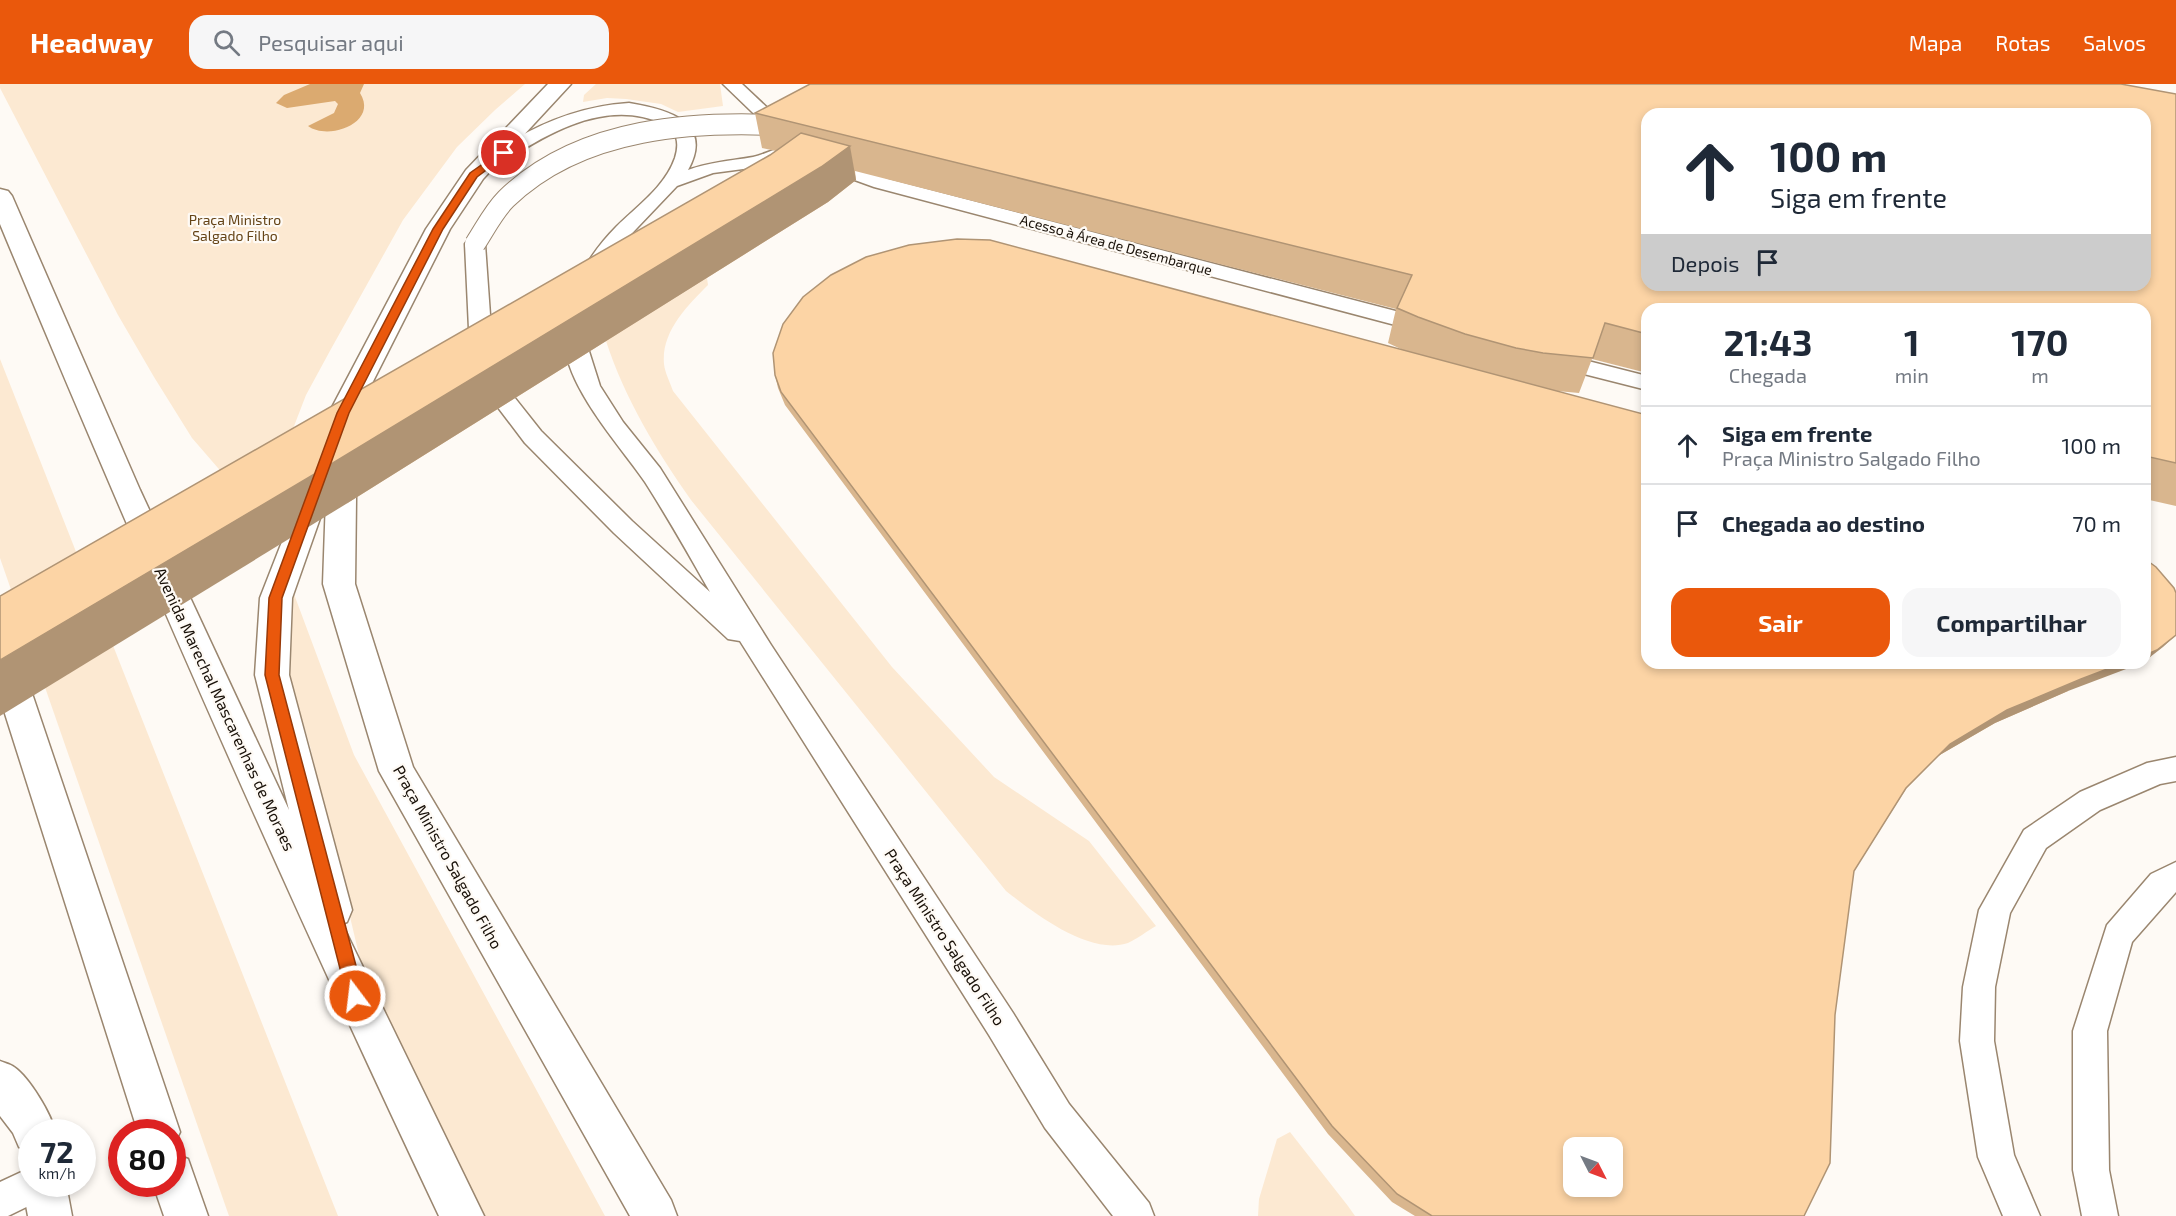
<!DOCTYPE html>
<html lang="pt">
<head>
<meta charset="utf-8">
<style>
	body { margin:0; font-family:"Exo 2",sans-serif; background:#f6f6f7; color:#1f2937; height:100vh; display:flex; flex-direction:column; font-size:22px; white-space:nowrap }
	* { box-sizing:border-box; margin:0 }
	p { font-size:20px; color:#747a83 }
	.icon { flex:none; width:33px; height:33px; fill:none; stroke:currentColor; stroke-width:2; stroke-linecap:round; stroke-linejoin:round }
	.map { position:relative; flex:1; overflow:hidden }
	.side { position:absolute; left:1641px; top:219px; width:510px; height:366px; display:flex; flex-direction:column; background:#fff; border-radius:18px; box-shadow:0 3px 9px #0003 }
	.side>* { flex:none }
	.top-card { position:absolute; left:1641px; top:24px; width:510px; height:183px; border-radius:18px; box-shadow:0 3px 9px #0003; background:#fff; color:#1f2937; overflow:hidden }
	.needle { width:39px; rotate:132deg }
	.tools { position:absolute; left:1563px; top:1053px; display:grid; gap:12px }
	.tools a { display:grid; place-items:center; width:60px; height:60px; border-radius:12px; background:#fff; box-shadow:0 3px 9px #0003; font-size:30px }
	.speed { position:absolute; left:18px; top:1035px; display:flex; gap:12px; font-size:30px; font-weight:700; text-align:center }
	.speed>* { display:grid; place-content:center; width:78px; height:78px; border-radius:50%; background:#fff; box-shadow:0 3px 9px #0003; line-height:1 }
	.speed small { font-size:15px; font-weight:400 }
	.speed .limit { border:9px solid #d22; background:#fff; color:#111 }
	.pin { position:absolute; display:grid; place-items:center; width:51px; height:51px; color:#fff; margin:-26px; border:3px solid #fff; border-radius:50%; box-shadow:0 2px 6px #0007 }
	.me { position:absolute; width:66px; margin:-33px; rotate:345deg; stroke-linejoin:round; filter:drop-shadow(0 0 4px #0008) }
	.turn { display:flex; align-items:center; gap:21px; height:126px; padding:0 30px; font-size:27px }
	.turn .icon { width:78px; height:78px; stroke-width:2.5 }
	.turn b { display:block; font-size:42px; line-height:51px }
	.then { display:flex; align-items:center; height:57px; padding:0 30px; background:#0003; gap:12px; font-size:22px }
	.eta { display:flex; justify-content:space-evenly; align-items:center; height:102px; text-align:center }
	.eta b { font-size:36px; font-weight:700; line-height:42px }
	.primary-button { display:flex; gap:12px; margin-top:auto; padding:12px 30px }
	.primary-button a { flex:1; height:69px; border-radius:18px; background:#ea580c; color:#fff; font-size:24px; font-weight:700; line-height:69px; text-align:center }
	.primary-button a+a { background:#f6f6f7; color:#1f2937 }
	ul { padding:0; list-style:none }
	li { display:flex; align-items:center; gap:18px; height:78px; padding:0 30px; border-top:2px solid #e0e1e3 }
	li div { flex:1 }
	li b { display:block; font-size:22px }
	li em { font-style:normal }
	header { display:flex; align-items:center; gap:36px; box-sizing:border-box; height:84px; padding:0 30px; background:#ea580c; color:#fff }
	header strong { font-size:28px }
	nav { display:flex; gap:33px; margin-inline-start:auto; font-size:21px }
	.search { width:420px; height:54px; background:#f6f6f7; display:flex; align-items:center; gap:15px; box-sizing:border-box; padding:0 21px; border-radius:18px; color:#747a83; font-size:22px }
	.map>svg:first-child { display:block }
	.green { fill:#fce9d2 }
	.water { fill:#dbaa70 }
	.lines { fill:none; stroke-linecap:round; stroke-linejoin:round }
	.service-casing { stroke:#9a866f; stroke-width:3 }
	.tertiary-casing { stroke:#9a866f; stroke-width:3 }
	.secondary-casing { stroke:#9a866f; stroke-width:3 }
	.trunk-casing { stroke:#9a866f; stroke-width:3 }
	.service { fill:#fff; fill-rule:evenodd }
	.tertiary { fill:#fff; fill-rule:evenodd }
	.secondary { fill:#fff; fill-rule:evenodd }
	.trunk { fill:#fff; fill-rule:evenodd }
	.service-bridge-casing { stroke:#9a866f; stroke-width:22; stroke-linecap:butt }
	.service-bridge { stroke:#fff; stroke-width:20 }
	.wall { fill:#d9b68e }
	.shaded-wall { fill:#b09474 }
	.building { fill:#fcd4a5; stroke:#b09474; stroke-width:1.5; fill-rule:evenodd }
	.route { fill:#ea580c; stroke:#983908; stroke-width:1.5 }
	.labels { text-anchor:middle; stroke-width:4.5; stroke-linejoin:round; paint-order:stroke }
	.far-park-label { font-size:14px; fill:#654417; stroke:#fefaf5 }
	.far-street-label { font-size:14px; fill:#181008; stroke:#fefaf5 }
	.street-label { font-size:16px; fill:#181008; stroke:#fefaf5 }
</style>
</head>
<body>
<header>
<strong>Headway</strong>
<div class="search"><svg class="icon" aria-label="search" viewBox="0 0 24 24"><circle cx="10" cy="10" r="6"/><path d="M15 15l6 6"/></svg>Pesquisar aqui</div>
<nav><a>Mapa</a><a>Rotas</a><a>Salvos</a></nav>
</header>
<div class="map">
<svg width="2176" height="1132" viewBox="0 0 2176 1132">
	<rect width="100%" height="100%" fill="#fefaf5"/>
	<g class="green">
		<path d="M0 0H525L495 26 457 63 403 136 331 265 306 311 291 350 250 421 192 354 154 293 118 231 0 4Z"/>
		<path d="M596 0H720L723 22 678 28 661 20 626 15 607 14 583 18 584 11Z"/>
		<path d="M707 194 708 201C687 222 661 248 664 280 665 289 670 298 673 307L892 583 994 693 1089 757 1156 842C1147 847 1137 855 1128 859 1089 872 1034 829 1006 807L691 416C656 366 625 315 606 257Z"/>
		<path d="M0 275 338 1132H229L0 474Z"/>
		<path d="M288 494 354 671 605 1132H475L366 901 310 662 281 565Z"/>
		<path d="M1290 1048 1348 1122 1355 1132H1258L1259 1115 1277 1055Z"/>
	</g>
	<path class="water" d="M310 0H364L360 9C379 39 328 57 308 42L334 29 338 20 335 17 287 24 276 19 284 11Z"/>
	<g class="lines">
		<g class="service-casing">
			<g id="service">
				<path d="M723 0H742L791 46 794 50 791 54H779Z"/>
				<path d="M629 19C665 25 715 37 688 86 709 78 730 77 753 73 765 71 775 62 789 65L791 69 789 73 766 82 713 89 677 102 617 165 598 194 591 196 584 194 581 190C591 172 602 157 616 143 637 122 665 103 675 74 680 58 677 47 663 40 604 12 538 54 491 87H477L475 83C481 73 495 67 505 61 544 37 583 22 629 19Z"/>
				<path d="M834 76 888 95 1407 230 1410 235 1407 240 1399 242 874 103 827 86 825 82 827 78Z"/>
				<path d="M475 154 482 156 485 160 491 245 503 299 541 347 632 437 710 508C689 471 668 434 645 398 622 363 542 279 571 234L579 232 587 234 590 239 587 261 600 302 623 338 660 384 771 561 1013 929 1069 1020 1149 1119 1154 1132H1113L1045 1044 989 951 740 557 728 555 614 449 525 359 484 305 481 300 469 245 465 160 468 156Z"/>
				<path d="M1588 277 1647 292V306L1580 289 1577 284 1580 279Z"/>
				<path d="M2176 673V697L2160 700 2100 726 2046 764 2010 829 1995 903 1994 957 2014 1071 2040 1132H2003L1978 1073 1960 957 1963 903 1979 826 2024 746 2080 708 2147 679Z"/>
				<path d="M2176 778V808L2132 858 2107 947 2109 1086 2118 1132H2082L2073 1086V947L2107 841 2151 790Z"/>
				<path d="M32 1083V1100H52L47 1113 8 1132H0V1098Z"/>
			</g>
		</g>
		<g class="tertiary-casing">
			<path id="tertiary" d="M548 0H571L483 95 450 145 357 329 355 500 413 683 671 1116 677 1132H630L379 687 323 500 329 329 426 145 466 86Z"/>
		</g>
		<g class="secondary-casing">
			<g id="secondary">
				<path d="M0 977C4 979 10 980 14 983 29 993 52 1031 55 1048H32V1068L19 1063 13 1049 0 1032Z"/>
				<path d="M32 1083V1100H66L72 1132H28L22 1100 28 1084Z"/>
			</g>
		</g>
		<g class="trunk-casing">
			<g id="trunk">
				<path d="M0 105 8 107 12 112 140 406 289 726 255 591 260 514 305 399 315 395 325 399 330 406 292 514 289 591 352 826 347 838 342 840 484 1132H439C284 805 139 474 0 140Z"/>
				<path d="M0 549 12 553 16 562 180 1048 172 1064V1048H138L0 614Z"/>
				<path d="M172 1069 188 1075 208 1132H164L153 1100H172Z"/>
			</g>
		</g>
		<use href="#service" class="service"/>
		<use href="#tertiary" class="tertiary"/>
		<use href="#secondary" class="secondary"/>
		<use href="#trunk" class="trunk"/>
		<g class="service-bridge-casing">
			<path id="service-bridge" d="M475 160C485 145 493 128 506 115 581 42 696 36 794 42"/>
		</g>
		<use href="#service-bridge" class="service-bridge"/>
	</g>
	<path class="wall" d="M2176 10V422L2145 415V225H1647V289L1592 275 1579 309 1557 307 2068 607 1995 639 1938 672 1906 705 1854 787 1804 1132H1415L1392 1118 1328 1050 785 321 778 304 775 291 1403 266 1388 259 1396 225 855 87 856 96 828 118 346 420 776 67 762 64 755 29Z"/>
	<g class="shaded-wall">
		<path d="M850 62 856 96 828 118 346 420 0 632V576Z"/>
		<path d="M2176 551 2163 563 2145 577V571Z"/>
		<path d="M2123 579H2142L2068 607 1995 639 1938 672 1950 660 2007 626 2081 595Z"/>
	</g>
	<g class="building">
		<path d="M810 0H2121L2176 10V379L2145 372V225H1647V250L1605 239 1593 274 1543 269 1516 264 1465 250 1418 233 1397 224 1412 191 755 29ZM1647 30H2145V201H1647Z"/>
		<path d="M801 49 850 62 821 83 323 385 0 576V512L770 71Z"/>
		<path d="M957 155 990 156 1647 331V579H2123L2081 595 2007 626 1950 660 1906 704 1854 787 1835 931 1830 1079 1804 1132H1432L1397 1110 1332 1042 781 308 775 291 773 269 783 240 803 213 831 191 866 173 909 161ZM1574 1064H1612V1102H1574Z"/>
		<path d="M2145 475 2156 483 2174 504 2176 509V551L2157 566 2145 571Z"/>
	</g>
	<path class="route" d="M501 67 509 69 477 93 443 145 349 329 282 514 279 591 364 912 361 917 355 920 349 917 347 912 265 591 269 514 337 329 433 145 470 89Z"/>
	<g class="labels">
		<g class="far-park-label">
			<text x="235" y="141">Praça Ministro<tspan x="235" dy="16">Salgado Filho</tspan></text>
		</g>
		<g class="far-street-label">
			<text transform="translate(1116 161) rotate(15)" y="5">Acesso à Área de Desembarque</text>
		</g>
		<g class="street-label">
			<text transform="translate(225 625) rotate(65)" y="6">Avenida Marechal Mascarenhas de Moraes</text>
			<text transform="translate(448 773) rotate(61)" y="6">Praça Ministro Salgado Filho</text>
			<text transform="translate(945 853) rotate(57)" y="6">Praça Ministro Salgado Filho</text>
		</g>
	</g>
</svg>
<div class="tools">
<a><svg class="needle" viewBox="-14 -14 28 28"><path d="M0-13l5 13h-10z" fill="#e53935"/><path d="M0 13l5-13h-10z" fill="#747a83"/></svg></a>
</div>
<div class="speed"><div>72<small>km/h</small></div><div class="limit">80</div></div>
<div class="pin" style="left:504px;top:69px;background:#d93025"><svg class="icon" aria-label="arrive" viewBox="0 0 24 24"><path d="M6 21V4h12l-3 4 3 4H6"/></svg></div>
<svg class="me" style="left:355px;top:912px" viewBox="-20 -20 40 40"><circle r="17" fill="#ea580c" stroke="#fff" stroke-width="3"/><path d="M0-11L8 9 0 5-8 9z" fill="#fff"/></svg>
<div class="top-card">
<div class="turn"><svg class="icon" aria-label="ahead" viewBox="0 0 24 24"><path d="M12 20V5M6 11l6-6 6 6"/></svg><div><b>100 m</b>Siga em frente</div></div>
<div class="then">Depois<svg class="icon" aria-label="arrive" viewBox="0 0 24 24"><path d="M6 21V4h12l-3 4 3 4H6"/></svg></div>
</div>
<section class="side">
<div class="eta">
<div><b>21:43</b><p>Chegada</p></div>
<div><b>1</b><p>min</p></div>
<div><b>170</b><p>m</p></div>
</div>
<ul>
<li><svg class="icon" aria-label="ahead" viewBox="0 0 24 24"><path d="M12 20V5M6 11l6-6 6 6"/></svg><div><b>Siga em frente</b><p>Praça Ministro Salgado Filho</p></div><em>100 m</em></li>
<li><svg class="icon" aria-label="arrive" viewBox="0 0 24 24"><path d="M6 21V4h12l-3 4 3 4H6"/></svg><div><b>Chegada ao destino</b></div><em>70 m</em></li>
</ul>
<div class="primary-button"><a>Sair</a><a>Compartilhar</a></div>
</section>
</div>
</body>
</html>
